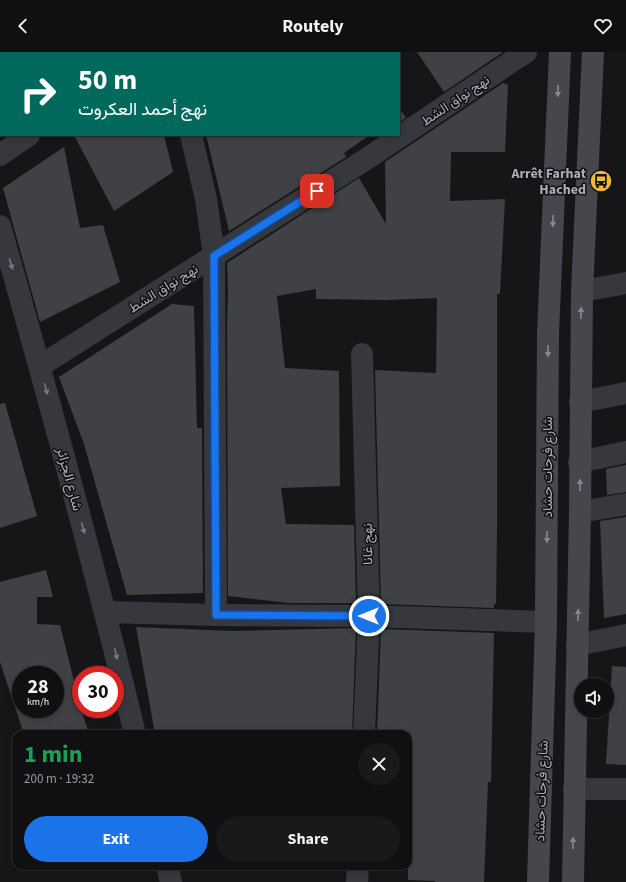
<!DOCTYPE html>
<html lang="en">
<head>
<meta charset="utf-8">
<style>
	body { margin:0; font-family:"Source Sans 3",Vazirmatn,sans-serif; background:#19191b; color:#f1f3f6; height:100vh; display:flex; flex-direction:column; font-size:15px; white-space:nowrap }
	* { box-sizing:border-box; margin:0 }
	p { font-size:13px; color:#9c9d9f }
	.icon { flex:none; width:22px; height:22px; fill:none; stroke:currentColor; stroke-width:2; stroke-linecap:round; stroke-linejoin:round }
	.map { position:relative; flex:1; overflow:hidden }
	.drawer { position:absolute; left:12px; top:678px; width:400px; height:140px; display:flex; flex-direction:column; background:#101012; border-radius:12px; box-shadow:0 2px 6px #0003,0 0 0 1px #303032 }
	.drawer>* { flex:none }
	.banner { position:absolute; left:0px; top:0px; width:400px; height:84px; box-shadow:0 2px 6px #0003,0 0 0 1px #303032; background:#00695c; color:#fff; overflow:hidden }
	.buttons { position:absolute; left:574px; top:626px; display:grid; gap:8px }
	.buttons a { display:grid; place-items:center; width:40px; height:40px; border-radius:50%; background:#101012; box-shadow:0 2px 6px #0003,0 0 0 1px #303032; font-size:20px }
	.speed { position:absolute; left:12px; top:614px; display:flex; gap:8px; font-size:20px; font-weight:700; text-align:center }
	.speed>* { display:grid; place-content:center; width:52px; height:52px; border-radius:50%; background:#101012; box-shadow:0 2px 6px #0003,0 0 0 1px #303032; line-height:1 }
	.speed small { font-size:10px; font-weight:400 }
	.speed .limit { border:6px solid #d22; background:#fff; color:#111 }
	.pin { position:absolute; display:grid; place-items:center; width:34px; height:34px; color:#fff; margin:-17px; border-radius:8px; box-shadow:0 2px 6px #0006 }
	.me { position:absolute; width:44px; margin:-22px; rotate:270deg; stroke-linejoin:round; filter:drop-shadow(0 0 3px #0008) }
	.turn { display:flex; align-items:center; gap:14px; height:84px; padding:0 12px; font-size:18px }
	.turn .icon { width:52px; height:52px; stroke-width:2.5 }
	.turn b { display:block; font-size:28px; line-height:34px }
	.round { display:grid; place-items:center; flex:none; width:42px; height:42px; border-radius:21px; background:#19191b }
	.overview { display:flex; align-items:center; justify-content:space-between; height:68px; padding:0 12px }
	h1 { font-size:24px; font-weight:700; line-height:30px; color:#1e9e55 }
	.button { display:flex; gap:8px; margin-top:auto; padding:8px 12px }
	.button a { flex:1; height:46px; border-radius:24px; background:#1a73e8; color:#fff; font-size:16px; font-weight:700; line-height:46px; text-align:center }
	.button a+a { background:#19191b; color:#f1f3f6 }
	header { display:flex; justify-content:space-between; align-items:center; height:52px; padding:0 12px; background:#101012; font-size:18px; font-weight:700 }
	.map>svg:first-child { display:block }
	.building { fill:#404145; fill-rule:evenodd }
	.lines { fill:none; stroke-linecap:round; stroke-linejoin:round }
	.minor { stroke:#37383d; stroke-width:22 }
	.tertiary { stroke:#37383d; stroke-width:22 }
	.secondary { stroke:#45474d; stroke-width:22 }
	.oneway { fill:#868993 }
	.oneway2 { fill:#767881 }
	.route-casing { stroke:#114b97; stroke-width:10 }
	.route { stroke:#1a73e8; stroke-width:7 }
	.labels { text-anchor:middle; stroke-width:3; stroke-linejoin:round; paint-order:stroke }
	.street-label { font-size:14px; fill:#a9adb8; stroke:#111113 }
	.poi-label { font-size:14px; font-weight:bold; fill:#a9adb8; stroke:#111113; text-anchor:end }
</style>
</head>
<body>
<header><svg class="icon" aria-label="back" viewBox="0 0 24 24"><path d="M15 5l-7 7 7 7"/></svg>Routely<svg class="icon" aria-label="heart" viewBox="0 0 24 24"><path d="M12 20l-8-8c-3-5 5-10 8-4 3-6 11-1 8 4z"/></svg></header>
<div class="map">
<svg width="626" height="830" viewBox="0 0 626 830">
	<rect width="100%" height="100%" fill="#161618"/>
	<g class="building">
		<path d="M417 0H503L444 40Z"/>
		<path d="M503 31 508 33 505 100H451L450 149 505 147 500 242H497V474L496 552H494V556L381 552 375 318 436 321 437 246 387 248 316 247V237L277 244 285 316 339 319 340 434 281 436 286 472 354 473 356 551H289L228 544 227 272 228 240 227 211 359 126 386 172 385 110Z"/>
		<path d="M399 56 406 66 399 70Z"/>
		<path d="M74 83H164L173 120 114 159Z"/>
		<path d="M206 83H370L344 101 346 105 229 179Z"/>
		<path d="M64 95 80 176 103 173 120 230 40 270 3 136Z"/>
		<path d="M172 252 194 254 197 376H202L203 541 127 543 84 392 59 325Z"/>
		<path d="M5 351 37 464 0 476V352Z"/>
		<path d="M626 413V440L607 443 606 417Z"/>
		<path d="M626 465V562L604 566 600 469Z"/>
		<path d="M46 518 53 545H37V572L60 573 81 657 89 682H24L0 610V530ZM21 623H55V657H21Z"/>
		<path d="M136 575 231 579 356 576 352 681 155 682Z"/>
		<path d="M381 577 494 581 491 730H488L484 830H435V829L408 828V682H377Z"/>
		<path d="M612 614 626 615V713L606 712Z"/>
	</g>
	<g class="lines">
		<g class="minor">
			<path d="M172 0V1"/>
			<path d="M191 83 206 147 214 204 216 563"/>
			<path d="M582 239 626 231"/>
			<path d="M362 302 369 564 364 682"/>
			<path d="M40 314 368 106 526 0"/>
			<path d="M580 350 626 341"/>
			<path d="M579 410 626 400"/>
			<path d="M580 460 626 452"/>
			<path d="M106 560 216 563 369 564 546 570"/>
			<path d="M577 593 626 583"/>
			<path d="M574 737H626"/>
			<path d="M357 830 358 814"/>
		</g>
		<g class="tertiary">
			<path d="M148 1 149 0"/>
			<path d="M0 103 29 83"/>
			<path d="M0 174C48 343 94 512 135 682"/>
			<path d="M167 814 171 830"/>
		</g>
		<g class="secondary">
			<path d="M538 830 546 570 548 282 560 0"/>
			<path d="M573 830 580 460 582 239 593 0"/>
		</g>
	</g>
	<defs><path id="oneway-solid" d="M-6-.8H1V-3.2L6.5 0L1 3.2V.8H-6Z"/></defs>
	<g class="oneway">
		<use href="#oneway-solid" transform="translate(558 39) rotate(92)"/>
		<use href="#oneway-solid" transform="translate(553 169) rotate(92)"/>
		<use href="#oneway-solid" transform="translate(581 261) rotate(-89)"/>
		<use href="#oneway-solid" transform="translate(548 299) rotate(90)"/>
		<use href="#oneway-solid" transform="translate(580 433) rotate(-90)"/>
		<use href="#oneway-solid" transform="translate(547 485) rotate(90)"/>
		<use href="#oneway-solid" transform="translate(578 563) rotate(-89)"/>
		<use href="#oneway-solid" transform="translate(573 791) rotate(-89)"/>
	</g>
	<g class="oneway2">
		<use href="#oneway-solid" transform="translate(11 212) rotate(74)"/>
		<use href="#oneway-solid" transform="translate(46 337) rotate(75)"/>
		<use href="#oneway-solid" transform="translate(83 476) rotate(75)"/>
		<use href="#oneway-solid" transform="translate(116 602) rotate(77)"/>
	</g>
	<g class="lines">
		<g class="route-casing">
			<path id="route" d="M317 139 214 204 216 563 369 564"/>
		</g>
		<use href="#route" class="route"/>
	</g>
	<defs>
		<g id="bus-disc" transform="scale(1.15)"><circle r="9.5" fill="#efb837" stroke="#111113"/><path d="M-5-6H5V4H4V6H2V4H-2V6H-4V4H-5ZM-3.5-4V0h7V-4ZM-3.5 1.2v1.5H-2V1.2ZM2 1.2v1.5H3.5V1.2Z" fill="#111"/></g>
	</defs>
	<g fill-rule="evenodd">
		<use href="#bus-disc" x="601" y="129"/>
	</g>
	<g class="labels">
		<g class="street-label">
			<text transform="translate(455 48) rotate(-34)" y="5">نهج نواق الشط</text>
			<text transform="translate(163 236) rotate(-32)" y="5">نهج نواق الشط</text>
			<text transform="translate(547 415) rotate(-90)" y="5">شارع فرحات حشاد</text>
			<text transform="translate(70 427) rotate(75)" y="5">شارع الجزائر</text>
			<text transform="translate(367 492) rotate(-91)" y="5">نهج غانا</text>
			<text transform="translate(541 739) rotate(-88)" y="5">شارع فرحات حشاد</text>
		</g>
		<g class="poi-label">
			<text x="586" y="126">Arrêt Farhat<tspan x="586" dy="16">Hached</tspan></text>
		</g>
	</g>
</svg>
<div class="buttons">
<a><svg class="icon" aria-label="sound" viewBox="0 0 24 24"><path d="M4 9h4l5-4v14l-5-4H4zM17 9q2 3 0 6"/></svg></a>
</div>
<div class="speed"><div>28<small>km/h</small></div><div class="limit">30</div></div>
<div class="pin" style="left:317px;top:139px;background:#d93025"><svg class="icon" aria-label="arrive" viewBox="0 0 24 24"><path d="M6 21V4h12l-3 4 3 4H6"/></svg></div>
<svg class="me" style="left:369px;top:564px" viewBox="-20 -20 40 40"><circle r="17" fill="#1a73e8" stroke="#fff" stroke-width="3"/><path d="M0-11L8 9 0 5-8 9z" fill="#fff"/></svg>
<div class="banner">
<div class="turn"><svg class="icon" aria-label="right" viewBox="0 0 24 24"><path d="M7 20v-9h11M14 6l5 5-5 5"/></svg><div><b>50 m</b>نهج أحمد العكروت</div></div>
</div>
<section class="drawer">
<div class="overview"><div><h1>1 min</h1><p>200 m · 19:32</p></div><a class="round"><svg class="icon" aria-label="close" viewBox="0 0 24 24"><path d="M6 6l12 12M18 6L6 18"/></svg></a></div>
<div class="button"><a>Exit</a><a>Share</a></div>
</section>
</div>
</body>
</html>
